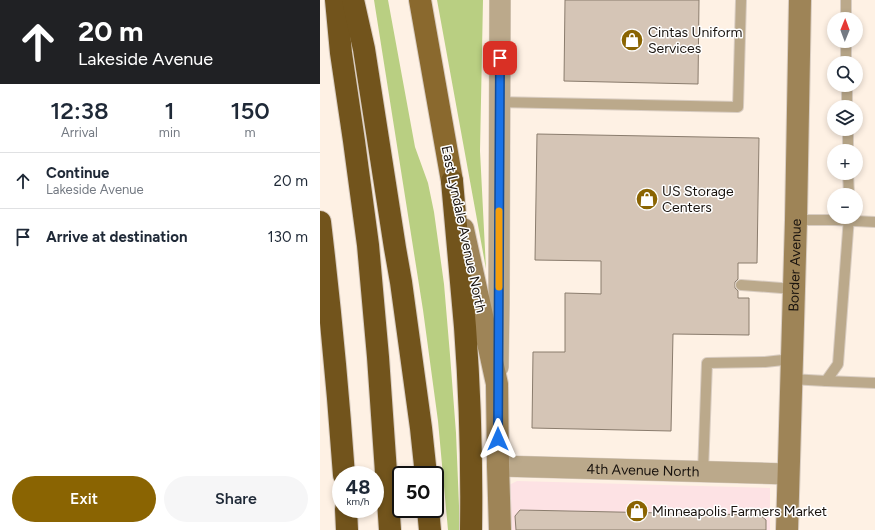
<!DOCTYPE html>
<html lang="en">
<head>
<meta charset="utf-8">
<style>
	body { margin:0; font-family:Figtree,sans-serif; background:#f6f6f7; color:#1f2937; height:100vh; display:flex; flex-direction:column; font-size:15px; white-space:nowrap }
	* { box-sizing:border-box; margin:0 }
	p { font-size:13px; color:#747a83 }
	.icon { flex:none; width:22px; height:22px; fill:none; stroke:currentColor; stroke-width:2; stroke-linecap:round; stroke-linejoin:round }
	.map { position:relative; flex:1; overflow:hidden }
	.side { display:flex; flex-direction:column; background:#fff; width:320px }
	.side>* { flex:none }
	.banner { background:#202124; color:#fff; overflow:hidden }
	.needle { width:26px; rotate:1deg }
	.fabs { position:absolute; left:507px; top:12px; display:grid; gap:8px }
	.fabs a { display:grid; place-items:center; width:36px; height:36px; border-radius:50%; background:#fff; box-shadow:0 2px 6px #0003; font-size:20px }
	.speed { position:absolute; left:12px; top:466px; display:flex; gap:8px; font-size:20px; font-weight:700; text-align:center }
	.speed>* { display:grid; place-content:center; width:52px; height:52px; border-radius:50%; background:#fff; box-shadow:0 2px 6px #0003; line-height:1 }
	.speed small { font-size:10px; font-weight:400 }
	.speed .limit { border:2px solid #111; border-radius:6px; background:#fff; color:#111 }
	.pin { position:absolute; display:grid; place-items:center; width:34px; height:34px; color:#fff; margin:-17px; border-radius:8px; box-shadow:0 2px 6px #0006 }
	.me { position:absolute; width:44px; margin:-22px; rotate:0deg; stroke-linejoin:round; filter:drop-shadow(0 0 3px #0008) }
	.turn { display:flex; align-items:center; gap:14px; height:84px; padding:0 12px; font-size:18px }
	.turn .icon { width:52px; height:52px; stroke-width:2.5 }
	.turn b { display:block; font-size:28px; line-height:34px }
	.eta { display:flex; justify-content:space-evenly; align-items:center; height:68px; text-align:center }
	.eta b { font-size:24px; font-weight:600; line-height:28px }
	.primary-button { display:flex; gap:8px; margin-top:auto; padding:8px 12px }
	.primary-button a { flex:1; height:46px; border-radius:24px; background:#8a6402; color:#fff; font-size:16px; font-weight:600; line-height:46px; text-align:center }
	.primary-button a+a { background:#f6f6f7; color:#1f2937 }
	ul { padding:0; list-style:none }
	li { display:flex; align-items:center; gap:12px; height:56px; padding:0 12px; border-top:1px solid #e0e1e3 }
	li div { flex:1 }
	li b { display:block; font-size:15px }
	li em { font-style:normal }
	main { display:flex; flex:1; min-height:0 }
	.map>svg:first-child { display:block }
	.commercial { fill:#fde2e4 }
	.green { fill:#b9cf82 }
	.building { fill:#d5c5b6; stroke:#8a7c6d }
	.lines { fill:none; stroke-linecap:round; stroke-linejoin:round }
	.lane-casing { stroke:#d9cdc2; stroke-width:12 }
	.street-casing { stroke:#d9cdc2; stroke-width:22 }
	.secondary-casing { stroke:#d9cdc2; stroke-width:24 }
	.primary-casing { stroke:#d9cdc2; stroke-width:24 }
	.highway-casing { stroke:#d9cdc2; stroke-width:24 }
	.lane { stroke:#bba98b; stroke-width:10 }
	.street { stroke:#bba98b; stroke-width:21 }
	.secondary { stroke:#9e8457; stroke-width:22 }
	.primary { stroke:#8a692e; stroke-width:22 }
	.highway { stroke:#72541c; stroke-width:22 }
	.route-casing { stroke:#114b97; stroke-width:10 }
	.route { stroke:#1a73e8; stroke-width:7 }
	.slow { stroke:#f59e0b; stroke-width:7 }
	.labels { text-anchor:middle; stroke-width:3; stroke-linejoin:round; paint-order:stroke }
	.poi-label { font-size:14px; fill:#19130e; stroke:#fff; text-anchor:start }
	.street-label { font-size:14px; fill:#19130e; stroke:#fff }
</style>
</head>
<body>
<main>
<section class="side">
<div class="banner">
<div class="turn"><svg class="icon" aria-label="ahead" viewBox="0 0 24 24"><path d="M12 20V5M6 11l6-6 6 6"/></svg><div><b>20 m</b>Lakeside Avenue</div></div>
</div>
<div class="eta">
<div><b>12:38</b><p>Arrival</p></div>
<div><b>1</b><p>min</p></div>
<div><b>150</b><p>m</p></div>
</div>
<ul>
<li><svg class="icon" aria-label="ahead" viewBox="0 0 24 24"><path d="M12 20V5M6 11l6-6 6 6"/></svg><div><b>Continue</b><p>Lakeside Avenue</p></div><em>20 m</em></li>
<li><svg class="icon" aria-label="arrive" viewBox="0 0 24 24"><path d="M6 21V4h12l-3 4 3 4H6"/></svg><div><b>Arrive at destination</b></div><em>130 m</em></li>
</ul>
<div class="primary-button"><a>Exit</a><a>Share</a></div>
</section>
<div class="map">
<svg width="555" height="530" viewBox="0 0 555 530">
	<rect width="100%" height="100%" fill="#fef1e4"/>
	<path class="commercial" d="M197 481 450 488V530H186L189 485Z"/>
	<g class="green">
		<path d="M54 0H68L95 147 108 183 114 212 124 284 130 355 136 433 140 530H128L118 421 103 310Z"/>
		<path d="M117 0H163L160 151 166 269Z"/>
	</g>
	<g class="building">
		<path d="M245 0H379L378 84 244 81Z"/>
		<path d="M217 134 439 138 437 263H418V279L415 282V288L418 291V298H429V335L353 334 351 431 212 428 213 352H245V293L281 294V261L215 260Z"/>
		<path d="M200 510 440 515 446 520V530H196L195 516Z"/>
	</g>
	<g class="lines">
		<g class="lane-casing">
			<g id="lane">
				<path d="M526 19V0"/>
				<path d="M526 41V63"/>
				<path d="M527 85V107"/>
				<path d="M179 102 418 107 421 0"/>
				<path d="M528 129V151"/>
				<path d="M528 173 529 195"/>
				<path d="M529 217 518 364 506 381 555 383"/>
				<path d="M476 220H515L555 222"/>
				<path d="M421 285 474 289"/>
				<path d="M471 379 506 381"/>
				<path d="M383 472 387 363 445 362 472 359"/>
			</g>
		</g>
		<g class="street-casing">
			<g id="street">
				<path d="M178 367 179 302 180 0"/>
				<path id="s1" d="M178 466 468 474"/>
			</g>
		</g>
		<g class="secondary-casing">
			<g id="secondary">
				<path d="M143 229 177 384 178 466 180 530"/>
				<path id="s2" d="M467 530 476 220 480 0"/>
			</g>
		</g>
		<g class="primary-casing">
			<path id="primary" d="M100 0 132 181"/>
		</g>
		<g class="highway-casing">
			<g id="highway">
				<path d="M16 0 21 53 34 141 48 245 58 357 70 530"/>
				<path d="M33 0 44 49 75 248 81 282 101 428 106 475"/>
				<path d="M132 181C136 230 141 278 145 327 150 394 152 462 151 530"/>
				<path d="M0 222C10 306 18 390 24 475"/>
				<path d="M26 509 27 530"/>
				<path d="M108 509 110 530"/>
			</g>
		</g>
		<use href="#lane" class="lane"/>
		<use href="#street" class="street"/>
		<use href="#secondary" class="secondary"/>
		<use href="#primary" class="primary"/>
		<use href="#highway" class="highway"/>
	</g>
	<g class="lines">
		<g class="route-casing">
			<path id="route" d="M178 439 180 58"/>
		</g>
		<use href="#route" class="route"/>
		<path class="slow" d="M179 287V211"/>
	</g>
	<defs>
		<g id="shop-disc" transform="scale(1.15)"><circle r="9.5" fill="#8a6402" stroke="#fff"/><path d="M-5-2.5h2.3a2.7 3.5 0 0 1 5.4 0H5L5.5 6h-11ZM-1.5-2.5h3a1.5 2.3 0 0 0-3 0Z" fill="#fff"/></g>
	</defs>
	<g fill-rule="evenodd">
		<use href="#shop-disc" x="312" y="40"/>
		<use href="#shop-disc" x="327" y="199"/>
		<use href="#shop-disc" x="317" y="511"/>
	</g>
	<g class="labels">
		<g class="poi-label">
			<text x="328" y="37">Cintas Uniform<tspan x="328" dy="16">Services</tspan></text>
			<text x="342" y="196">US Storage<tspan x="342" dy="16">Centers</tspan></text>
			<text x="332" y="516">Minneapolis Farmers Market</text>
		</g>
		<g class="street-label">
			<text transform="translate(144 229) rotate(78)" y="5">East Lyndale Avenue North</text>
			<text dy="5" stroke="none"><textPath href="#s2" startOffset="265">Border Avenue</textPath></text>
			<text dy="5" stroke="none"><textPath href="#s1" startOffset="145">4th Avenue North</textPath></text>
		</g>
	</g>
</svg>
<div class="fabs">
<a><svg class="needle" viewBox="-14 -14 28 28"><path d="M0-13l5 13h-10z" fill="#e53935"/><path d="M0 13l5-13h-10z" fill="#747a83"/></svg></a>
<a><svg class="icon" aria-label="search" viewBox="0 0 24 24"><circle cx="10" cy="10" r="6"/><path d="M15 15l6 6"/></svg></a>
<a><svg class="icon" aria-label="layers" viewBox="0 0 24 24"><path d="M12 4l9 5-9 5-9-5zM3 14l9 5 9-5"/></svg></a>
<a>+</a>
<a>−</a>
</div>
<div class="speed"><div>48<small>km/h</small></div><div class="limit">50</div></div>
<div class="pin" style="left:180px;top:58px;background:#d93025"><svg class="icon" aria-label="arrive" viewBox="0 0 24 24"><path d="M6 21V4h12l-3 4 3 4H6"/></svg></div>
<svg class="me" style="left:178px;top:439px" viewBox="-20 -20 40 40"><path d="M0-17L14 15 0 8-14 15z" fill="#1a73e8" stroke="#fff" stroke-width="4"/></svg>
</div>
</main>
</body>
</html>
